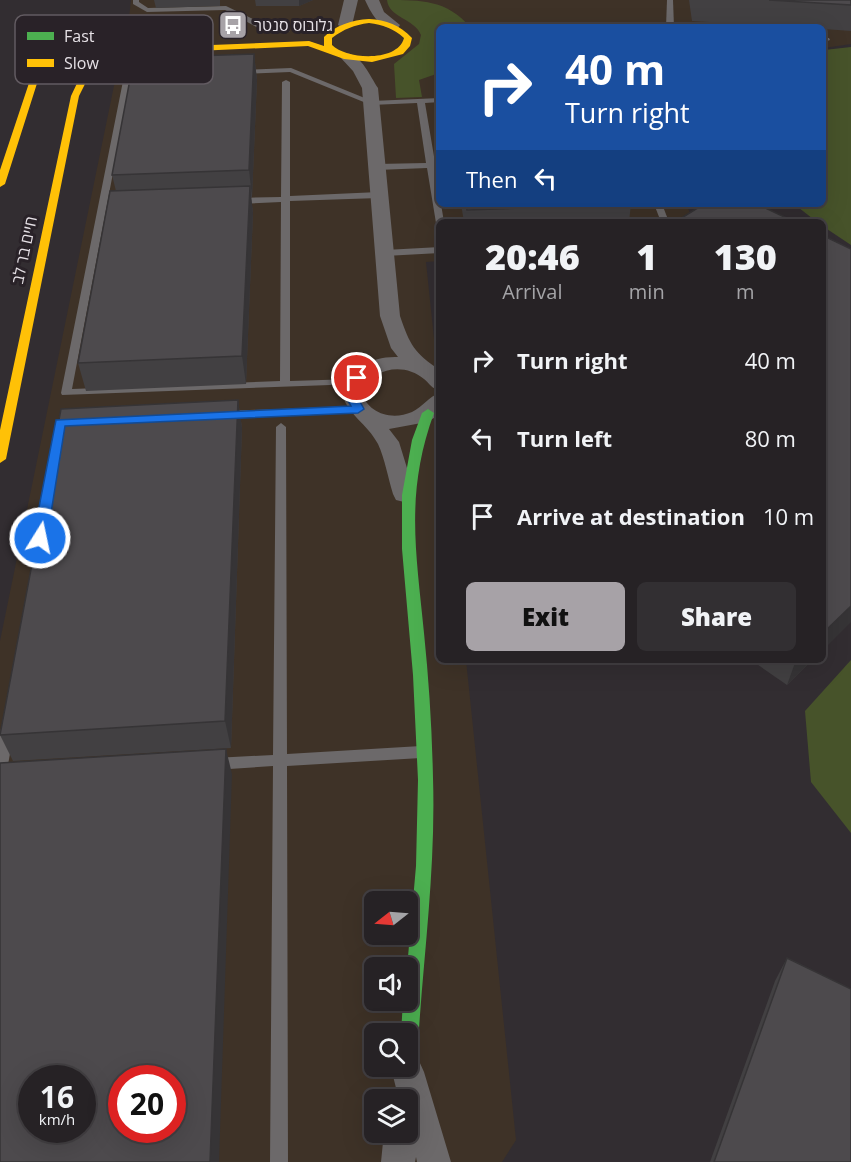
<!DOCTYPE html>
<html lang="en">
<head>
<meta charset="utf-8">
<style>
	body { margin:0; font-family:"Open Sans","Noto Sans Hebrew",sans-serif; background:#322f32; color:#f1f3f6; height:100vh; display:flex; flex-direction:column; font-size:22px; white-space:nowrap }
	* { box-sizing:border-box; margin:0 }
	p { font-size:20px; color:#a4a4a7 }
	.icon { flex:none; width:33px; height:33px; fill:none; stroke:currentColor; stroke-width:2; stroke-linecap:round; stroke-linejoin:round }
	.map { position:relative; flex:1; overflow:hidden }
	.details { position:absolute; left:436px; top:219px; width:390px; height:444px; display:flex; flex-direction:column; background:#262225; border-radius:9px; box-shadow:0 6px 24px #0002,0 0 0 2px #423f42 }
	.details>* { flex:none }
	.guide { position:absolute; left:436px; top:24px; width:390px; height:183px; border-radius:9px; box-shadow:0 6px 24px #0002,0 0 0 2px #423f42; background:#1a4fa0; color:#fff; overflow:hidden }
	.needle { width:39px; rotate:253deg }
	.tools { position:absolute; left:364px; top:891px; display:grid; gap:12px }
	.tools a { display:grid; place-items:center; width:54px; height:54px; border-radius:9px; background:#262225; box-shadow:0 6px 24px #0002,0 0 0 2px #423f42; font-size:30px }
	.speed { position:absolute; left:18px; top:1065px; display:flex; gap:12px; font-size:30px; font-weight:700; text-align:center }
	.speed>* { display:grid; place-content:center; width:78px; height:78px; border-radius:50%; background:#262225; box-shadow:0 6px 24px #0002,0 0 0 2px #423f42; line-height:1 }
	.speed small { font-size:15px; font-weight:400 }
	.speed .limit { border:9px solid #d22; background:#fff; color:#111 }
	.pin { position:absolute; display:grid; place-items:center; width:51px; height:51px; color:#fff; margin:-26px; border:3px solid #fff; border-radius:50%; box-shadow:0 2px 6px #0007 }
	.me { position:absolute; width:66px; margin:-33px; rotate:10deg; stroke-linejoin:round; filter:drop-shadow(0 0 4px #0008) }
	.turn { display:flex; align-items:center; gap:21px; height:126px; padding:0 30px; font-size:27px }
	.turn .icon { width:78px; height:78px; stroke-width:2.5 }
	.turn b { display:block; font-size:42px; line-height:51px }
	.then { display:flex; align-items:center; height:57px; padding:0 30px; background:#0003; gap:12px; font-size:22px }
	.eta { display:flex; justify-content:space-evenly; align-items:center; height:102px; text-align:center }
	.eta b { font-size:36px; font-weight:800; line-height:42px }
	.primary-button { display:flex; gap:12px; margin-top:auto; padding:12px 30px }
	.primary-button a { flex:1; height:69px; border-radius:9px; background:#a7a2a7; color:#111; font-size:24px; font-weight:800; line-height:69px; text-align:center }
	.primary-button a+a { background:#322f32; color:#f1f3f6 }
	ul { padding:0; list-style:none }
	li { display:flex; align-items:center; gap:18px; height:78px; padding:0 30px }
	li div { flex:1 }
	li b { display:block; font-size:22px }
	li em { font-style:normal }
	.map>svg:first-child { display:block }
	.commercial { fill:#3e3227; fill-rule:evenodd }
	.green { fill:#47532a }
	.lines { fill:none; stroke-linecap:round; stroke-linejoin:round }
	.lane { fill:#6c696a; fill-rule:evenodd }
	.street { fill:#6c696a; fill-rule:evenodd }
	.fast { fill:#4caf50; fill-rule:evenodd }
	.slow { fill:#ffc107; fill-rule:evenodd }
	.wall { fill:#424042 }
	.shaded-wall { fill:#363436 }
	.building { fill:#4d4a4d; stroke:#363436; stroke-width:1.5; fill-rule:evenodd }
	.route { fill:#1a73e8; stroke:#114b97; stroke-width:1.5 }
	.labels { text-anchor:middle; stroke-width:6; stroke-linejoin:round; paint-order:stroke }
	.far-poi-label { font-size:16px; fill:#e6e1e6; stroke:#292228; text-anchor:start }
	.far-street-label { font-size:16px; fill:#e6e1e6; stroke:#292228 }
	.key { fill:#292228; stroke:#625b61; stroke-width:1.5 }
	.key-label { font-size:16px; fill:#e6e1e6 }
</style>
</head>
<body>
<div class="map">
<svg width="851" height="1162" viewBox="0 0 851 1162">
	<rect width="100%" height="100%" fill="#322d31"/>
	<path class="commercial" d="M131 0H851V44L824 48V27H440V204H686L694 222H440L439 261 426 262 440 396V660H466L516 1140 502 1162H0V641L116 76 168 67 175 21 129 18ZM375 902H408V934H375ZM375 968H408V1000H375ZM375 1034H408V1066H375ZM32 1078H82V1130H32ZM122 1078H172V1130H122ZM375 1100H408V1132H375Z"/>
	<g class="green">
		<path d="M387 0C422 0 447 0 470 27H440L439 73 419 80 422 97 396 98 394 64 419 44 421 35C414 18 389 18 387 0Z"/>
		<path d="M851 47V245L824 227V222H817L794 204H824V50Z"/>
		<path d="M851 660V833L811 782 805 711Z"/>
	</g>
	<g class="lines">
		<g class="lane">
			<path d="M133 0H139V2L148 8 226 6 265 25 290 31 286 33 260 29 225 10 147 12 133 4Z"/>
			<path d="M667 0H673L674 27H666Z"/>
			<path d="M824 38H829L830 40 824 42Z"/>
			<path d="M291 68 372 101 440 98V102L425 103 440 192V204H441L444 222H440V226L436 223 427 168 377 170 373 167 377 164 426 163 417 103 371 105 290 72 240 74 236 72 240 70Z"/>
			<path d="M145 73H148V77L131 78 72 389 280 381 281 202 237 204 233 201 237 198 281 197 282 82 286 80 290 82V196L379 192 383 195 379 198 290 201V381L354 379 358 380 359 382 358 384 62 395 61 393 124 76 128 74Z"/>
			<path d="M654 204H662L669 222H661Z"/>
			<path d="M440 247V253L385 256 380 253 385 250Z"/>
			<path d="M359 406 364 409 363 411 224 419 219 415 224 411Z"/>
			<path d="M281 423 286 427 287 754 421 746 426 748 428 752 426 756 421 758 287 766 288 1162H270L273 766 214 770 209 768 207 764 209 760 214 758 273 755 276 427Z"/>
			<path d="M7 724 12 726 14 730 7 771 5 775 0 777V732L2 726Z"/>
		</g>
		<g class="street">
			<path d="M344 0H358L352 25 345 29 338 25Z"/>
			<path d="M365 0H379L384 12 400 25 398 28C381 32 371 13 365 0Z"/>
			<path d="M347 53C362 56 370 76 378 88L400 316C410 345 414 353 440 370V391C431 388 430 384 424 379 404 362 373 368 361 391 367 413 391 421 412 412 423 407 429 396 440 393L439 415 427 422 389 429 399 442 415 494 412 500 404 502 396 500 393 494C388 478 385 459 378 444 367 423 347 415 341 391 352 368 371 356 398 357L391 348 380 316 362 88 353 71 340 57Z"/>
			<path d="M408 1056 419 1061 424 1072 451 1162H417L416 1157 415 1162H381L384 1132H408V1100H399L392 1072 394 1066H408Z"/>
		</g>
		<g class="fast">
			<path d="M80 22 110 25 124 36 123 46C98 68 55 73 31 48 40 27 59 24 80 22ZM80 26 105 29 116 37 115 45C90 60 64 67 39 47 47 30 63 28 80 26Z"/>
			<path d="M428 409 434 413C405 493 416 551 424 633 429 681 432 730 433 778 436 873 422 966 417 1060L414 1066 408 1069 402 1066H408V1034H401L403 1000H408L407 968 416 866 418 780 413 675 402 549V495L412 440 422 413Z"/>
		</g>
		<g class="slow">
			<path d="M369 19C386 20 400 25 412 38L410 46 403 54 372 62 344 59 308 46 110 55 106 52 110 49 309 41 324 46V37C336 25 352 20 369 19ZM369 23C383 25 393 28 404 38 398 62 347 60 332 45V38C344 29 354 25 369 23Z"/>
			<path d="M36 51 43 53 40 74 5 184 0 187V170L32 74Z"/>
			<path d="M99 55 106 57 87 80 79 96 6 459 0 463V430L71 96 80 77Z"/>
		</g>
	</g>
	<g class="wall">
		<path d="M154 0H220V6L156 8Z"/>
		<path d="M255 0H313L299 6H256Z"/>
		<path d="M689 0H851V31L824 29V27H794L692 21Z"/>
		<path d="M254 54 257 80 252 197H251L253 213 246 384 86 391 78 363 116 191 112 175Z"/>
		<path d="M461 204H631L629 222H464Z"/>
		<path d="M238 400 242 428 231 748 13 761 0 735Z"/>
		<path d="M751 660H812L787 685Z"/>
		<path d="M787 958 851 1162H710L775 981Z"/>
	</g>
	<g class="shaded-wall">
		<path d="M299 0H313L299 6Z"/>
		<path d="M254 54 257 80 252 197 249 170Z"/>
		<path d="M250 186 253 213 246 384 242 356Z"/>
		<path d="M238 400 242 428 231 748 225 721Z"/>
		<path d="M851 606V622L824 649V632Z"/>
		<path d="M796 660H812L787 685Z"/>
		<path d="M226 749 232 774 219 1162H210Z"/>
	</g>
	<g class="building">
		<path d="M769 0H851V5Z"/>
		<path d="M254 54 249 170 112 175 134 58Z"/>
		<path d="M250 186 242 356 78 363 110 191Z"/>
		<path d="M466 204H626L467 210Z"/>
		<path d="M704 204H757L795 222H675Z"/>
		<path d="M824 236 851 249V606L824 632Z"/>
		<path d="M238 400 225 721 0 735 61 409Z"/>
		<path d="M226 749 210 1162H0V763ZM32 1078H82V1130H32ZM122 1078H172V1130H122Z"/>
		<path d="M787 958 851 989V1162H714Z"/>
	</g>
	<path class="route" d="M357 374 363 378 357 396 364 409 358 413 65 426 47 538 40 543 33 538 56 420 351 406 345 396 351 378Z"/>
	<defs>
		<g id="bus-square" transform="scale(1.5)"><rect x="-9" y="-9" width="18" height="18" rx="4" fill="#a7a2a7" stroke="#292228"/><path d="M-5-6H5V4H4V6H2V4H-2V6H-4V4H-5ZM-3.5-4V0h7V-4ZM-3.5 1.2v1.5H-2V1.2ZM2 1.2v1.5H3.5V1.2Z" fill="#fff"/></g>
	</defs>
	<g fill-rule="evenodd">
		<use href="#bus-square" x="233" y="25"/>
	</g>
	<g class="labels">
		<g class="far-poi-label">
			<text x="254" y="31">גלובוס סנטר</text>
		</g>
		<g class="far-street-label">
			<text transform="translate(24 250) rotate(-78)" y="6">חיים בר לב</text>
		</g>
	</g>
	<rect x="15" y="15" width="198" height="69" rx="9" class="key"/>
	<rect x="27" y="32" width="27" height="8" fill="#4caf50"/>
	<rect x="27" y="59" width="27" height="8" fill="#ffc107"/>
	<g class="key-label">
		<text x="64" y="42">Fast</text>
		<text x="64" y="69">Slow</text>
	</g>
</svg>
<div class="tools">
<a><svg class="needle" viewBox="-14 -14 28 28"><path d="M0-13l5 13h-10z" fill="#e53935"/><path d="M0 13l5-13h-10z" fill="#a4a4a7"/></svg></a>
<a><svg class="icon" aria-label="sound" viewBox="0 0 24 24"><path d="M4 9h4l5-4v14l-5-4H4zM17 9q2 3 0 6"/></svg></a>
<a><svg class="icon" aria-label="search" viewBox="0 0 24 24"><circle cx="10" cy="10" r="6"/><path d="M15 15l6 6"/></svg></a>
<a><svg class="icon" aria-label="layers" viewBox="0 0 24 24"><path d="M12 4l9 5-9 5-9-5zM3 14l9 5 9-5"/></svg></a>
</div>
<div class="speed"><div>16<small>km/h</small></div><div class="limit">20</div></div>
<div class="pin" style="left:357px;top:378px;background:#d93025"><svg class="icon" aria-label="arrive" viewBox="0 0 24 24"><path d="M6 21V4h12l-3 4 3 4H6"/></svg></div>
<svg class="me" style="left:40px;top:538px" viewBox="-20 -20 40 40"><circle r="17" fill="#1a73e8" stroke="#fff" stroke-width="3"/><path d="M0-11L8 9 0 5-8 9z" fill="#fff"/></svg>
<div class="guide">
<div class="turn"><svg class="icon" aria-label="right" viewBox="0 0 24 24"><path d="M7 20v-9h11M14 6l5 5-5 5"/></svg><div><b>40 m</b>Turn right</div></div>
<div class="then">Then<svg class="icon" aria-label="left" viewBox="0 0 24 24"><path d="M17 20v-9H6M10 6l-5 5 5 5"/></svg></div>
</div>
<section class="details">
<div class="eta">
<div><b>20:46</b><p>Arrival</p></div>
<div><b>1</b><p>min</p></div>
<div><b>130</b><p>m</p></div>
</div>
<ul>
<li><svg class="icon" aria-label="right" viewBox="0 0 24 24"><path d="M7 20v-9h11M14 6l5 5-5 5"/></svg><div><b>Turn right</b></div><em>40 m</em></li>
<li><svg class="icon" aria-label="left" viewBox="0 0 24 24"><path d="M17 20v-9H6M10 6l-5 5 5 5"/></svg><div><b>Turn left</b></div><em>80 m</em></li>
<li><svg class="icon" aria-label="arrive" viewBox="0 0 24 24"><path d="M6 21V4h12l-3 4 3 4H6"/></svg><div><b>Arrive at destination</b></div><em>10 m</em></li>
</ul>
<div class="primary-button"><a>Exit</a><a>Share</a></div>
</section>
</div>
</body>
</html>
